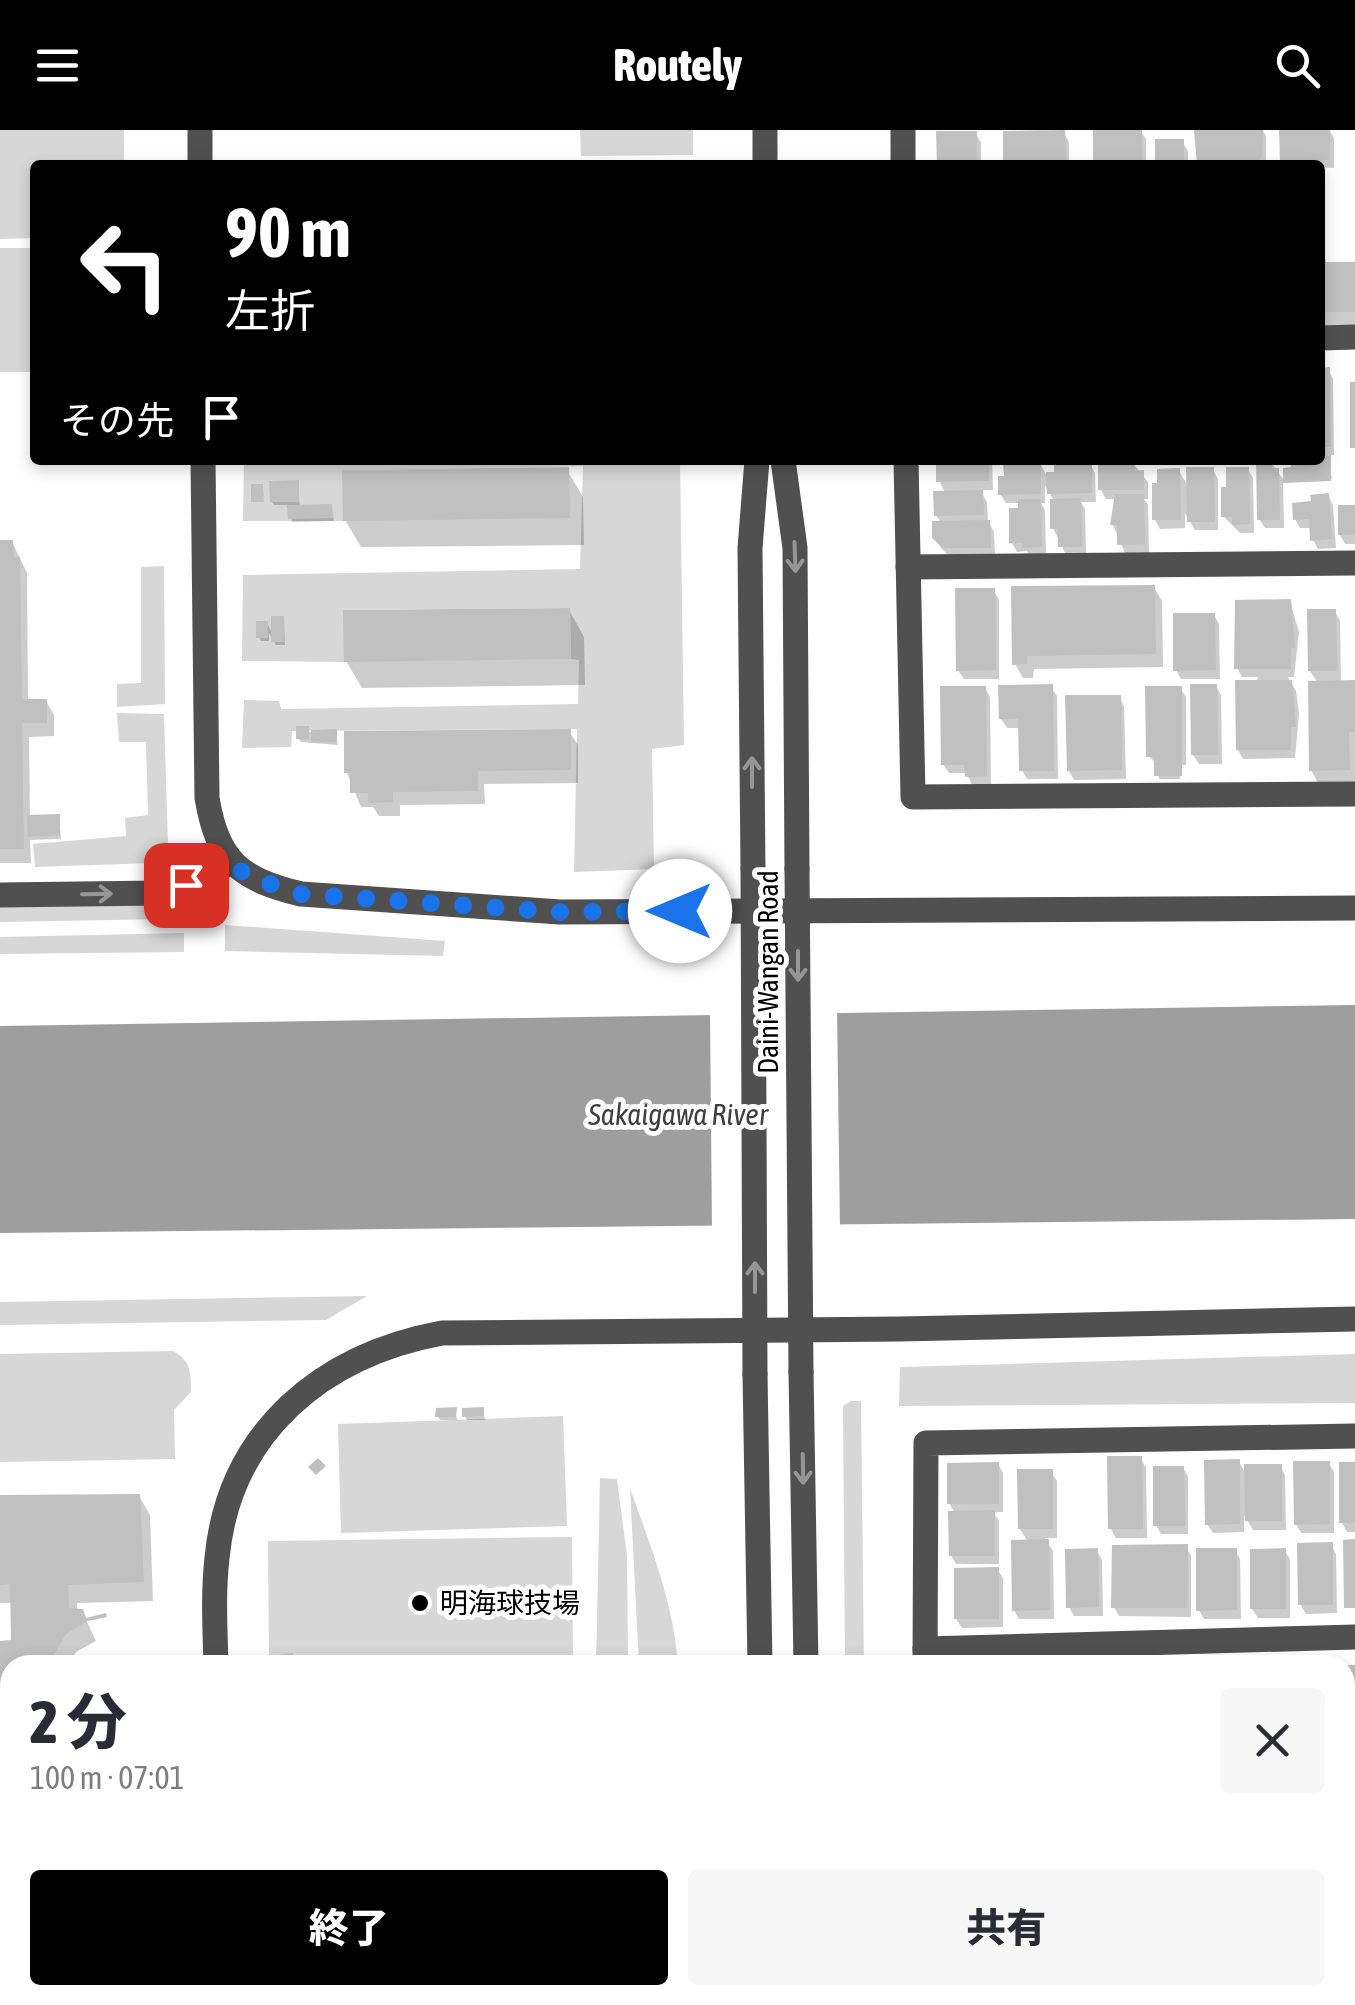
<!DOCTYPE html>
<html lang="ja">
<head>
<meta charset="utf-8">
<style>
	body { margin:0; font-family:"Asap Condensed","Noto Sans JP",sans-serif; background:#f7f7f7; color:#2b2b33; height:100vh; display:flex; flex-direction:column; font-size:38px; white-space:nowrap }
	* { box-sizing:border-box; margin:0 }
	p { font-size:32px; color:#7c7c81 }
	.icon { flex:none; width:55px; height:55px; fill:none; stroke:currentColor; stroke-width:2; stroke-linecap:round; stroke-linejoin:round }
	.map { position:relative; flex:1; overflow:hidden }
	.sheet { position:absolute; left:0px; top:1525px; width:1355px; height:350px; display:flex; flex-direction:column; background:#fff; border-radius:30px 30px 0 0; box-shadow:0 5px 15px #0003 }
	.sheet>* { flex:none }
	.banner { position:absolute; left:30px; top:30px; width:1295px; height:305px; border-radius:10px; box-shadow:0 5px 15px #0003; background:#000; color:#fff; overflow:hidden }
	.pin { position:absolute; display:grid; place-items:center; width:85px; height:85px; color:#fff; margin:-42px; border-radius:20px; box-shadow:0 5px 15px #0006 }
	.me { position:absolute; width:110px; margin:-55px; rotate:270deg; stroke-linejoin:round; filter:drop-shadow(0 0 8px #0008) }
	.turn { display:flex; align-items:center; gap:35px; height:210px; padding:0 30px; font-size:45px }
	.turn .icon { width:130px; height:130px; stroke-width:2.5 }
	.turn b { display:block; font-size:70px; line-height:85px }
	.then { display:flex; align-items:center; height:95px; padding:0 30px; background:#0003; gap:20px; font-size:38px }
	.round { display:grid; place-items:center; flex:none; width:105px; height:105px; border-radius:10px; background:#f7f7f7 }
	.head { display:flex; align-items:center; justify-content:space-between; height:170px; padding:0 30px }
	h1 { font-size:60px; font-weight:800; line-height:75px }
	.action { display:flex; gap:20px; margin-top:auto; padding:20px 30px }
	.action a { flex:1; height:115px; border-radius:10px; background:#000; color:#fff; font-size:40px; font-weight:800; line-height:115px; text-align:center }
	.action a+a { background:#f7f7f7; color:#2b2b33 }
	header { display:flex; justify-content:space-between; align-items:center; height:130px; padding:0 30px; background:#000; color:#fff; font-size:45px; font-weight:800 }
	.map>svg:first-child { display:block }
	.green { fill:#d7d7d7 }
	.water { fill:#9e9e9e }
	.pier { fill:#fff }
	.shadow { fill:#0003 }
	.building { fill:#c0c0c0 }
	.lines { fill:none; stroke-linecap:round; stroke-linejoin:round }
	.minor { stroke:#505050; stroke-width:25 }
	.minor-bridge { stroke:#505050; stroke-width:25 }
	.oneway { stroke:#969696 }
	.route { stroke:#1a73e8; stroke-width:18; stroke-dasharray:0 32.4 }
	.poi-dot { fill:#000; stroke:#fff; stroke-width:4 }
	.labels { text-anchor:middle; stroke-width:10; stroke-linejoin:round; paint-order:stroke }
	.street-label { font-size:28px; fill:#000; stroke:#fff }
	.poi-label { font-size:28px; fill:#000; stroke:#fff; text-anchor:start }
	.water-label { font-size:30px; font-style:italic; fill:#3f3f3f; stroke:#fff }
</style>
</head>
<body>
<header><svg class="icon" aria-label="menu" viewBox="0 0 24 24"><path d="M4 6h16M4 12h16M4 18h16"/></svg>Routely<svg class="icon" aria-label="search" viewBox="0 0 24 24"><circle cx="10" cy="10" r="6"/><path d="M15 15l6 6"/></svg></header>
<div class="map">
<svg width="1355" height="1875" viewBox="0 0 1355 1875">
	<rect width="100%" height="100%" fill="#fff"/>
	<g class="green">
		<path d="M0 0H124V35H35V108L0 109Z"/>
		<path d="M580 0H693V25L581 26Z"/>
		<rect x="0" y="118" width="35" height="124"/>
		<path d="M244 330H680L684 615 652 619 654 739 574 742 577 599 292 601 291 617 242 618 244 570 279 571 281 579 578 574 579 530 571 529 570 478 344 480V532L242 531 243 445 580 439 583 336 343 340V391H243Z"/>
		<path d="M164 436 165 574 117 577V554L141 553V437Z"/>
		<path d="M117 583 164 584 168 714 154 733 35 737 33 714 126 706 125 688 148 685 146 612H119Z"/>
		<path d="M177 772 169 789 0 792V775Z"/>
		<path d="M225 795 445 811 443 826 225 821Z"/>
		<path d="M184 803V822L0 824V807Z"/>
		<path d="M367 1166 326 1190 0 1195V1172Z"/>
		<path d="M173 1221C191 1231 191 1242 191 1262L174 1280 175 1329 0 1332V1224Z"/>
		<path d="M1355 1224V1273L899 1276 900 1237Z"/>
		<path d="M851 1271H861L864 1535H845L843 1276Z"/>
		<path d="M563 1286 567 1396 341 1403 338 1294Z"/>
		<path d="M600 1348 617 1349 627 1426 628 1535H596Z"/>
		<path d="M630 1358C650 1415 674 1474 678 1535H639Z"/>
		<path d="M572 1407 573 1535H269L268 1411Z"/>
		<path d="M590 1865H630L632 1875H590Z"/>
	</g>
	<path class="water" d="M1355 875V1089L0 1103V896Z"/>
	<path class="pier" d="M837 878 840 1099 712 1100 710 880Z"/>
	<g class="shadow">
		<path d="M1140 0 1146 9V35H1096Z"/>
		<path d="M1197 0H1263L1266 6V35H1199Z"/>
		<path d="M1282 0H1329L1334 8V38L1285 35Z"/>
		<path d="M975 3 981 12V35H939Z"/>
		<path d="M1064 3 1069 12V35H1006Z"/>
		<path d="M1182 12 1188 21V35H1157Z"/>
		<path d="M1320 120 1328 135H1355V199L1320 200Z"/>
		<path d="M1320 240H1328L1333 249 1334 325H1328L1332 349 1285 350 1294 340V330H1320Z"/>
		<path d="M938 330H992L993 360H980L987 372 988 391 994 402 995 426 950 427 941 418 935 408 941 393 936 385 946 364 939 351Z"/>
		<path d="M1270 331 1283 349 1284 398H1265L1259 389Z"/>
		<path d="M1133 333 1148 352V369H1144L1148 375 1149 423H1125L1113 395 1117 369H1106L1101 360Z"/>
		<path d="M1040 334 1046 344H1057L1090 334 1095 343 1096 372H1081L1085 379 1086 425H1066L1053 398V369L1045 356V373H1041L1045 380 1046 426H1030L1027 421 1017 422 1012 413 1020 373H1006L1000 364Z"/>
		<path d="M1248 339 1253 348 1254 403H1240L1224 387Z"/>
		<path d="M567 340 583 367 584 415 361 417 345 390Z"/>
		<path d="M1213 340 1218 349V400H1195L1185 383V398L1160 399 1155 390 1179 341 1189 358Z"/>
		<path d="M297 353 300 377 331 376 334 391 292 392 290 375H274L272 372Z"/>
		<path d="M1328 366 1333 375 1336 418 1318 419 1313 410 1312 398H1300L1295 389Z"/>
		<path d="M1355 377V414H1345L1340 405Z"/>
		<path d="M0 412H12L27 443 28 571H46L54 585V606L29 607 30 688 59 687 61 709 30 710 31 733H0Z"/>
		<path d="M1154 457 1162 471 1163 537 1034 539 1033 548H1023L1015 534 1014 459Z"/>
		<path d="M994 461 999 470V549H964L958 540Z"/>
		<path d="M1290 472 1299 502 1294 547H1288L1296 561 1299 584 1295 628 1243 629 1238 620 1258 547H1242L1237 538Z"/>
		<path d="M569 480 584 507 585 555 362 558 346 531Z"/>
		<path d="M1335 482 1340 491 1341 553H1355V654L1319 655 1311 640 1318 553 1310 541Z"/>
		<path d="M1214 485 1219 494 1220 549H1181L1176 540Z"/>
		<path d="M283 489 285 515H276L269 503V511H261L259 507 267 493 273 505Z"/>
		<path d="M1216 556 1221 565 1222 634H1199L1193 625Z"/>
		<path d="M1051 557 1057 566 1058 649H1027L1022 640 1021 598H1007L1001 589Z"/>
		<path d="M985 558 990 567 991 655H972L967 643H949L943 634Z"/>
		<path d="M1180 558 1186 567V635H1180V649H1159L1157 635 1149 626Z"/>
		<path d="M1119 567 1124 576 1126 649 1074 650 1069 641Z"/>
		<path d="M308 598 310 602H335L338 615 301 612 298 608Z"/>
		<path d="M569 601 578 615V653L484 654 485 674 400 675V686H379L373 677H361L347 643Z"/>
		<path d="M455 1280 457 1290H440L438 1287Z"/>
		<path d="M483 1280 485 1290H467L465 1286Z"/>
		<path d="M1141 1329 1146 1338 1147 1408H1116L1111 1399Z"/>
		<path d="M1239 1332 1247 1346 1280 1336 1285 1345 1286 1400H1253L1244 1385V1402L1213 1403 1207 1394Z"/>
		<path d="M1329 1333 1334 1342V1403H1301L1296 1394Z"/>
		<path d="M998 1334 1003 1343V1382H993L999 1391V1434H956L951 1425 955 1383 949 1373Z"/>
		<path d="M1355 1334V1402H1347L1342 1393Z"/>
		<path d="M1183 1338 1188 1347V1404H1161L1156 1395Z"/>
		<path d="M1051 1342 1057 1351V1408H1045L1053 1421 1054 1489H1019L1014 1480 1028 1412 1020 1399Z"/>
		<path d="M139 1366 150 1385 153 1471 77 1473V1481H82L96 1511 76 1522 67 1535H10V1587H0V1529L14 1512 13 1473H0V1368Z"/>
		<path d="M1331 1415 1336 1424 1337 1483 1306 1484 1300 1474Z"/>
		<path d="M1186 1417 1191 1426V1487L1119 1486 1114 1477Z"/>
		<path d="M1235 1420 1240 1429 1241 1489H1204L1199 1480Z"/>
		<path d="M1284 1420 1290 1429V1488H1258L1252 1479Z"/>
		<path d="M1097 1421 1102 1430 1103 1486H1074L1069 1477Z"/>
		<path d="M997 1439 1003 1448V1497L962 1498 956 1489Z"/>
		<rect x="1345" y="1538" width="10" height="91"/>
		<path d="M0 1602H10V1865H70V1875H0Z"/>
		<rect x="1345" y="1728" width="10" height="124"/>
	</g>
	<g class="building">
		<path d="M1065 0 1066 35H1003V1Z"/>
		<rect x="1093" y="0" width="49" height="35"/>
		<path d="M1194 0H1263L1262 26 1255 35 1228 32 1197 35Z"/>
		<path d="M1279 0H1330V30L1280 31Z"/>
		<path d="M936 1H977V35H937Z"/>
		<rect x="1155" y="9" width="29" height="26"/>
		<rect x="1320" y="132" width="35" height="50"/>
		<path d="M1330 237 1331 317H1320V238Z"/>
		<rect x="1350" y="252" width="5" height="66"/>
		<path d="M1331 325V351L1283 353V338L1291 337V330H1320V326Z"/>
		<path d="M936 330H989V351L936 352Z"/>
		<path d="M1134 330 1135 341 1144 340V360H1098V331Z"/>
		<path d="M1256 330H1272V338H1279L1280 390H1257Z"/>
		<path d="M1041 331V364L998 365V346H1004L1003 332Z"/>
		<path d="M1054 331H1092V363L1047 364 1046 342H1054Z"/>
		<path d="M569 337 570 388 343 391 342 340Z"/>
		<path d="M1186 337H1214L1215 392H1187Z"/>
		<path d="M1226 337H1249L1250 394 1232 395V387H1221V357H1226Z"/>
		<path d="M1180 338 1181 390H1152V353H1157V339Z"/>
		<path d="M299 350V372H270L269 351Z"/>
		<path d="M251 354H263L264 372H251Z"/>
		<path d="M983 360 984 385 934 386 933 361Z"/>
		<path d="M1329 363 1332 409 1310 411 1309 389 1293 390 1292 373 1311 371 1310 365Z"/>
		<path d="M1115 364H1144L1145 414 1117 415V395H1110Z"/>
		<path d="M1081 368 1082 417H1058V398L1050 399V369Z"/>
		<path d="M1018 369H1041L1042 417 1022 418V413H1009V378H1018Z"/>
		<path d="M332 374 333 388 288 389 287 375Z"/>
		<rect x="1338" y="375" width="17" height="30"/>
		<path d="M990 390 991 418H943L932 408V391Z"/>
		<path d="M0 410H13L14 427H20L22 569H47V593H22L24 719H0Z"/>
		<path d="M1155 455 1156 524 1027 526V534L1012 535 1011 456Z"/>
		<path d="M955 458H995L996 540 956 541Z"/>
		<path d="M1291 469 1295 518H1291V539H1234L1235 470Z"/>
		<path d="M570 478 571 529 344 532 343 480Z"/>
		<path d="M1307 479H1336L1337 541H1308Z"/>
		<path d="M1173 483H1215L1216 540 1173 541Z"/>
		<path d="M271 486H284L285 512H271Z"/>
		<rect x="256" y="491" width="12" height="17"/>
		<path d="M1235 550H1292L1296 597H1291V620H1236Z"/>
		<path d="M1355 550V602H1349L1350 640 1309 641 1308 551Z"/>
		<path d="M1053 554 1054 641H1019L1018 589H999L998 555Z"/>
		<path d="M1190 554H1217L1218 625H1191Z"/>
		<path d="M940 556H986L987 646 965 647 964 635H941Z"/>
		<path d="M1145 556H1182V646H1154V627H1146Z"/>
		<path d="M1065 565H1121L1122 640 1067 641Z"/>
		<rect x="296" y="596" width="13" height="13"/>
		<path d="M337 599V612H311V600Z"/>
		<path d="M571 599V640L478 641V661L393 662V672L368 673V663H350V643H344V601Z"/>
		<path d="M60 684V705L28 707 27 685Z"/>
		<path d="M457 1277 456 1287H435L436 1278Z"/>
		<path d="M484 1277V1286L462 1287V1278Z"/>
		<path d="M1107 1326H1142L1143 1399H1108Z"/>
		<path d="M318 1328 326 1336 316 1345 308 1337Z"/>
		<path d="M1240 1329V1394L1205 1395 1204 1330Z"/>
		<path d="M1293 1331H1330V1394L1294 1395Z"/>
		<path d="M999 1332V1374H947V1333Z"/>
		<rect x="1339" y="1332" width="16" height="61"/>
		<path d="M1244 1334H1282V1391H1245Z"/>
		<path d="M1153 1336H1184L1185 1396H1153Z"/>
		<path d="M1017 1339H1053V1399H1018Z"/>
		<path d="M140 1364 144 1452 68 1455 69 1478 83 1479 86 1488 106 1483 107 1487 87 1491 66 1504 48 1535H10V1569L0 1568V1511L11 1510 10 1454 0 1455V1365Z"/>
		<path d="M995 1380V1426H949L948 1381Z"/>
		<path d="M1049 1409 1050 1480 1012 1481 1011 1410Z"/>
		<path d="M1355 1409V1478H1344L1343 1410Z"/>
		<path d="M1333 1412V1475H1298L1297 1413Z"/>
		<path d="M1188 1414 1187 1478H1111L1112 1415Z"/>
		<path d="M1098 1418 1099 1477 1066 1478 1065 1419Z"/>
		<path d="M1196 1418H1237V1480L1196 1481Z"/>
		<path d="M1286 1418V1479H1250V1419Z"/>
		<path d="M999 1437V1489H954V1438Z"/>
		<path d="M293 1523V1535H282L281 1524Z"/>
		<path d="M1219 1529V1535H1168V1530Z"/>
		<rect x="1345" y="1535" width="10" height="38"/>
		<path d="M1345 1582H1355V1620L1345 1621Z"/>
		<path d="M0 1600H10V1865H61V1875H0Z"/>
		<path d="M1345 1725H1355V1838L1345 1839Z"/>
		<path d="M295 1865H372L371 1875H284V1872L295 1871Z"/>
		<rect x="376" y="1865" width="168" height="10"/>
	</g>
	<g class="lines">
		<g class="minor">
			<path d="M200 0V35"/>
			<path d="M765 0V35"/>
			<path d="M903 35V0"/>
			<path d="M1320 208 1355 207"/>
			<path d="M203 330 207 668C218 732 240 749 301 764L560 782 1355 778"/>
			<path d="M783 330 795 418 797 739"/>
			<path d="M906 330 913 667 1355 664"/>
			<path d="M908 437 1355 433"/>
			<path d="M753 739 750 418 757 330"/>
			<path d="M0 765 160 763 186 755 232 732"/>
			<path d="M801 1242 806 1535"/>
			<path d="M755 1244 760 1535"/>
			<path d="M925 1519 1355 1507"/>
			<path d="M216 1535C215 1499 213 1463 217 1428 229 1301 323 1225 442 1203L900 1199 1355 1189"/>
			<path d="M925 1535 926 1313 1355 1306"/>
			<path d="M1345 1654H1355"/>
			<path d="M114 1865V1875"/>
			<path d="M220 1865V1875"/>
			<path d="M767 1865V1875"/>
			<path d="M806 1865V1875"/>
			<path d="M926 1865 927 1875"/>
		</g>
		<g class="minor-bridge">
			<path d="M753 739 755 1244"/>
			<path d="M797 739 801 1242"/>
		</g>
	</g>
	<defs><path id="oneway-shaft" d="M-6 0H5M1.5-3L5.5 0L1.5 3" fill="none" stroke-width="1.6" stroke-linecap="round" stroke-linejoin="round" transform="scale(2.5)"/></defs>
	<g class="oneway">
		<use href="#oneway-shaft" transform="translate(795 427) rotate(88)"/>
		<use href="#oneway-shaft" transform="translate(752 642) rotate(-90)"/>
		<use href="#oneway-shaft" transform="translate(97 764) rotate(-1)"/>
		<use href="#oneway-shaft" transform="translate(798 836) rotate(90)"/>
		<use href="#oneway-shaft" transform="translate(755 1147) rotate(-90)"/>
		<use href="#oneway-shaft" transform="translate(803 1339) rotate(89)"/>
	</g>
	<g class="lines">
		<path class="route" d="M186 755 232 732 246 746 301 764 560 782 680 781"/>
	</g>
	<circle class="poi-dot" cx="420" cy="1473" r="10"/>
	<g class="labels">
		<g class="street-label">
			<text transform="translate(768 842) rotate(-90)" y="10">Daini-Wangan Road</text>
		</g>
		<g class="poi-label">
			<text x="440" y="1483">明海球技場</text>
		</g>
		<g class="water-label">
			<text x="678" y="995">Sakaigawa River</text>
		</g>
	</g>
</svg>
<div class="pin" style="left:186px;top:755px;background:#d93025"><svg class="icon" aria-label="arrive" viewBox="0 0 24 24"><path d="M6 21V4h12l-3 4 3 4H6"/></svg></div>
<svg class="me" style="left:680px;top:781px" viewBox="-20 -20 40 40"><circle r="19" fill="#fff"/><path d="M0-13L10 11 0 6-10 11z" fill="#1a73e8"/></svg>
<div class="banner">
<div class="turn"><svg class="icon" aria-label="left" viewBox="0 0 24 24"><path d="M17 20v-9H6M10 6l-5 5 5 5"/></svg><div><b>90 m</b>左折</div></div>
<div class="then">その先<svg class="icon" aria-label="arrive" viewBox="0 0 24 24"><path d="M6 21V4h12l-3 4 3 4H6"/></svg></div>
</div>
<section class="sheet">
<div class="head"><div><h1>2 分</h1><p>100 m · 07:01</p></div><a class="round"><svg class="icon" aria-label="close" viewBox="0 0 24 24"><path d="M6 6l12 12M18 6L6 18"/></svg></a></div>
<div class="action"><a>終了</a><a>共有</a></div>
</section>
</div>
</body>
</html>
